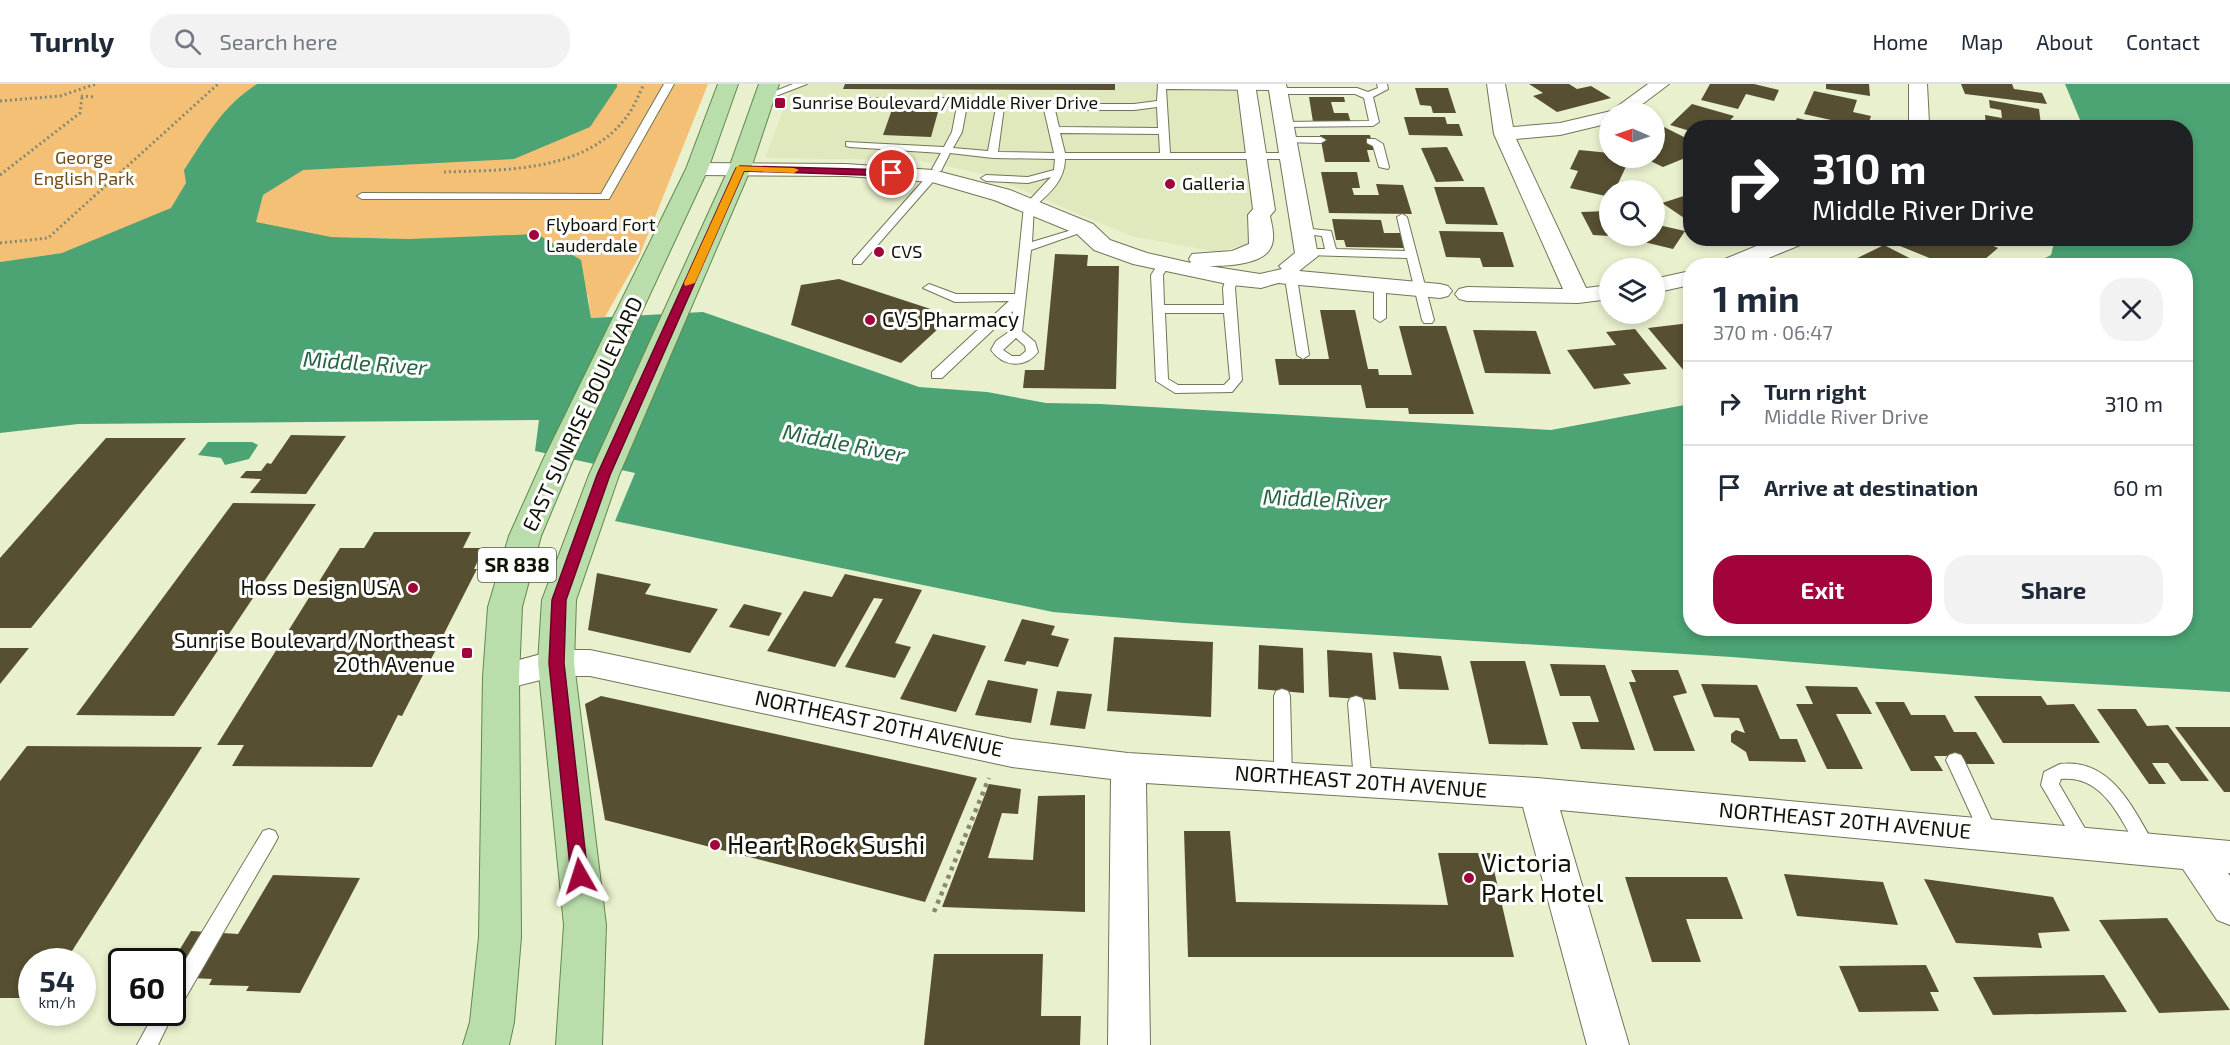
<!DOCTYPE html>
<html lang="en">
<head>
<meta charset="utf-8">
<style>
	body { margin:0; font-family:"Exo 2",sans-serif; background:#f2f2f3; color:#1f2937; height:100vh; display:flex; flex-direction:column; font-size:22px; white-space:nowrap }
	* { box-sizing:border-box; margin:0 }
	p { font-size:20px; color:#747a83 }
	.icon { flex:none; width:33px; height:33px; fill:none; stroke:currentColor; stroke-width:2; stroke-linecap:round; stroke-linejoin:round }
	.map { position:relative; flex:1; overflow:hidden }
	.panel { position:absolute; left:1683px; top:174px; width:510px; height:378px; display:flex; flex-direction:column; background:#fff; border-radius:24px; box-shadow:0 3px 9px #0003 }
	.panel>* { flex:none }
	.top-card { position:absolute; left:1683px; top:36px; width:510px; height:126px; border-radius:24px; box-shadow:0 3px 9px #0003; background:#202124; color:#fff; overflow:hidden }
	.needle { width:39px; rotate:272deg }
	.fabs { position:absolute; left:1599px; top:18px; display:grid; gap:12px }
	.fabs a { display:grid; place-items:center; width:66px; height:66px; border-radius:50%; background:#fff; box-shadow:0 3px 9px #0003; font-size:30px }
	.speed { position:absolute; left:18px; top:864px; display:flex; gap:12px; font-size:30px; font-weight:700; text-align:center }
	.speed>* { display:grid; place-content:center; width:78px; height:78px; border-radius:50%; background:#fff; box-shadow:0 3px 9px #0003; line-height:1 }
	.speed small { font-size:15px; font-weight:400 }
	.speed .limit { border:3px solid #111; border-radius:9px; background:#fff; color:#111 }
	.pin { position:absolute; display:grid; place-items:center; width:51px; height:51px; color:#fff; margin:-26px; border:3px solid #fff; border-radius:50%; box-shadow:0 2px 6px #0007 }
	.me { position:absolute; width:66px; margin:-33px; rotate:354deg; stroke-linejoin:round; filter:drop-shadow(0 0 4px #0008) }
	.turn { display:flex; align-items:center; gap:21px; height:126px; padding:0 30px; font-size:27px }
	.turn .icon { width:78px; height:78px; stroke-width:2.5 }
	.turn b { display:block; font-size:42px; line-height:51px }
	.round { display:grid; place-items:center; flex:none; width:63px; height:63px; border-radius:24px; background:#f2f2f3 }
	.summary { display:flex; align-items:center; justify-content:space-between; height:102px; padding:0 30px }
	h1 { font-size:36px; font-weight:700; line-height:45px }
	.button { display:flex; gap:12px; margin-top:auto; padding:12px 30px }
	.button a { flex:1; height:69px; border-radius:24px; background:#a2033a; color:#fff; font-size:24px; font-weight:700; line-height:69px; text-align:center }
	.button a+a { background:#f2f2f3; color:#1f2937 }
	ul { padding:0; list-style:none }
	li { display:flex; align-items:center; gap:18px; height:84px; padding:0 30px; border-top:2px solid #e0e1e3 }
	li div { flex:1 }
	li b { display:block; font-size:22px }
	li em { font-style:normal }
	header { display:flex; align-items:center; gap:36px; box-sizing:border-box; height:84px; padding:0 30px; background:#fff; border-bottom:2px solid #e0e1e3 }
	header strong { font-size:28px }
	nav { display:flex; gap:33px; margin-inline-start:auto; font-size:21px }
	.search { width:420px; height:54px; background:#f2f2f3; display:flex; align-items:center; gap:15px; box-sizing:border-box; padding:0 21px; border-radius:24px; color:#747a83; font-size:22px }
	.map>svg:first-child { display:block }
	.built { fill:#e0e8bd }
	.green { fill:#f4c076 }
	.water { fill:#4ca374 }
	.building { fill:#574f31 }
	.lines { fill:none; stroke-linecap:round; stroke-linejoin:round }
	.service-casing { stroke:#707657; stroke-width:2 }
	.minor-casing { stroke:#707657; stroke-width:2 }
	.primary-casing { stroke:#61884d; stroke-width:2 }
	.path-far1 { stroke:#848971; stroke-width:3; stroke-dasharray:2 3; stroke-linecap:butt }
	.path { stroke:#848971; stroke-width:4.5; stroke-dasharray:4 5; stroke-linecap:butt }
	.service { fill:#fff; fill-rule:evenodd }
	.minor { fill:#fff; fill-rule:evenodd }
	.primary { fill:#badeab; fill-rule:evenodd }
	.route { fill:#a2033a; stroke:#690226; stroke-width:1.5 }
	.slow { fill:#f59e0b }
	.poi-dot { fill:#a2033a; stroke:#fff; stroke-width:2 }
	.labels { text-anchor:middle; stroke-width:6; stroke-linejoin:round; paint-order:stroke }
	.far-poi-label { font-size:18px; fill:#101206; stroke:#fff; text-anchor:start }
	.far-park-label { font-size:18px; fill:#704d14; stroke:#fff }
	.shield { fill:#fff; stroke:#585951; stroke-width:1.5 }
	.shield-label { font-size:20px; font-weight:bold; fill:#101206 }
	.poi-label { font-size:21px; fill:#101206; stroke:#fff; text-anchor:end }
	.street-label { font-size:21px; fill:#101206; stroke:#fff }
	.water-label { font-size:22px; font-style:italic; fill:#246443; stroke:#fff }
	.near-poi-label { font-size:26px; fill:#101206; stroke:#fff; text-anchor:start }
</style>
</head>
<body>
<header>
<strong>Turnly</strong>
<div class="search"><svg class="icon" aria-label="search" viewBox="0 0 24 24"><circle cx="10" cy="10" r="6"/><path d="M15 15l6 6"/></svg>Search here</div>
<nav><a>Home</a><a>Map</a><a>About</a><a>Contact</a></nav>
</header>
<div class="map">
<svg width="2230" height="961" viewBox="0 0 2230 961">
	<rect width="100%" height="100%" fill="#e9f0cd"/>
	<path class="built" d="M793 0H1236L1253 127 1248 160 1217 168 1131 152 984 90 917 76 765 74Z"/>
	<path class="green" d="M0 0H708L639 173 605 233 591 234 588 211 409 155 331 153 62 169 0 178Z"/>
	<g class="water">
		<path d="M257 0H617V3L590 43 514 75 303 86 263 111 256 138 331 153 409 155 537 150 581 176 591 234 703 228 919 303 987 308 1046 319 1100 320 1551 346 1690 320V544H2186V182L2031 181 2051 171 2055 155 2186 154V44L2083 43 2065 0H2230V608L2008 595 1732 573 1184 539 1053 528 615 437 635 389 535 367 539 336 78 340 0 349V178L62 169 171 124 186 99 184 86C206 53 222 22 257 0Z"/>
		<path d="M208 358H252L258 361 249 375 225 381 221 374 198 371Z"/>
	</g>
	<g class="building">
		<path d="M845 0H1115V6L843 5Z"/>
		<path d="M1529 0H1569L1577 5 1591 2 1611 14 1557 28 1533 12 1543 9Z"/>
		<path d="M1710 0H1754L1779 6 1774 17 1746 10 1738 25 1701 16Z"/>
		<path d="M1826 0H1869L1870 12 1826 5Z"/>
		<path d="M1961 0H2012L2014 5 2042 9 2047 20 1965 10Z"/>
		<path d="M1415 4H1448L1456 29H1433L1431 22 1420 21Z"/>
		<path d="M1814 7 1857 16 1853 28 1871 32 1867 44 1804 30Z"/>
		<path d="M1309 13H1344L1345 18H1331L1334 29H1348L1351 39 1313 38Z"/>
		<path d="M896 14H931L927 28H938L931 53 883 51Z"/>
		<path d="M1989 16 2039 25 2041 41 2050 44 1986 43 1985 31 2002 34 2001 26 1990 24Z"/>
		<path d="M1692 20 1734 32 1723 44H1690V47L1670 41Z"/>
		<path d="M1404 33H1445L1447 40H1459L1463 52 1409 51Z"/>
		<path d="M1797 34 1834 43V44H1792Z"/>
		<path d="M1664 43 1690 56V72L1663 83 1644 74H1654V47Z"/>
		<path d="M1320 51H1370L1374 66H1367L1370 78H1325Z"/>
		<path d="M1447 63 1464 97 1436 98 1421 64Z"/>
		<path d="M1579 66 1610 69V74H1630L1615 106H1610V113L1570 104 1578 87 1570 85Z"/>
		<path d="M1321 88H1357L1360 104H1352L1354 111H1379L1376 100 1403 101 1412 130 1329 129Z"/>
		<path d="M1434 103H1484L1498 141 1446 140Z"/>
		<path d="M1690 110V138L1662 119Z"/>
		<path d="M1608 127 1610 152 1593 151 1581 128Z"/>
		<path d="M1332 135 1381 136 1384 149H1400L1404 164 1346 163 1344 156H1336Z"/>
		<path d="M1654 140 1685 147 1673 165 1619 152H1654Z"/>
		<path d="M1439 147 1503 148 1514 183H1483L1480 174 1446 173Z"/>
		<path d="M1975 154 1998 164 1977 182H1949L1883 155Z"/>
		<path d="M1884 161 1925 182H1841Z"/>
		<path d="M1055 170 1088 171 1087 182H1119L1116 305 1023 304 1025 286H1044Z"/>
		<path d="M839 195 952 232 901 279 791 241 801 201Z"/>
		<path d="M1320 226H1355L1368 285H1378L1379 291H1412L1399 242H1446L1474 330H1409L1408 324H1366L1361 301H1279L1275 275H1329Z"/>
		<path d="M1690 239V294L1648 244Z"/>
		<path d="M1635 245 1667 285 1623 290 1631 300 1594 305 1567 266 1616 261 1606 248Z"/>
		<path d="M1473 246 1536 247 1551 290 1485 289Z"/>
		<path d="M291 351 346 352 306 410 250 409 261 395 240 394 246 387H261L267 379 271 380Z"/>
		<path d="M106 354H186L31 544H0V474Z"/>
		<path d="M233 419 316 420 174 632 76 631Z"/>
		<path d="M374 448H471L463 464H484L474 485H477L402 632 398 631 372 683 232 682 244 661H217L340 464H364Z"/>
		<path d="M597 489 651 500 645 510 718 525 690 569 588 546Z"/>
		<path d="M845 490 922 506 895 559 911 563 895 594 845 583 883 515 874 514 835 583 767 567 804 507 832 513Z"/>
		<path d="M744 520 782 529 769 552 729 543Z"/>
		<path d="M1022 535 1055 542 1051 551 1069 555 1058 583 1027 577 1025 581 1004 577Z"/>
		<path d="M933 550 986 562 956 628 900 615Z"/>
		<path d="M1114 553 1213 558 1211 633 1107 627Z"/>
		<path d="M1259 561 1303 564 1304 609 1258 605Z"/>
		<path d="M0 564H29L0 600Z"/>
		<path d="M1327 566 1372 569 1376 616 1329 613Z"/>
		<path d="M1393 568 1441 572 1449 606 1399 605Z"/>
		<path d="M1470 577H1525L1548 661 1489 660Z"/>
		<path d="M1550 580 1605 581 1635 666 1581 665 1572 638H1599L1590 612H1560Z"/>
		<path d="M1631 586H1678L1687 609 1673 612 1695 667H1654L1629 598H1636Z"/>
		<path d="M988 596 1038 605 1031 639 975 631Z"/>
		<path d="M1701 600 1757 601 1780 655H1797L1806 678 1749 677 1746 668 1731 658V650L1736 646 1745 649 1739 634 1714 633Z"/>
		<path d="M1805 602 1857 603 1872 630H1836L1863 685H1827L1796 620H1813Z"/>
		<path d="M1057 607 1092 610 1085 645 1050 641Z"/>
		<path d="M601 612 977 694 925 818 605 736 585 620Z"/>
		<path d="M1974 612H2041L2047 621 2074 620 2100 659H2003Z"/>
		<path d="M1875 618H1904L1911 631H1945L1954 648H1976L1995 680H1965L1960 672H1934L1943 687H1911Z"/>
		<path d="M2097 625H2136L2147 642 2168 641 2209 697H2181L2168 679H2152L2166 700H2149Z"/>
		<path d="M2175 643H2230V708H2224Z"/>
		<path d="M27 662 202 663 65 878H32V914H0V697Z"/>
		<path d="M989 700 1021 705 1018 730 1002 729 988 774 1033 776 1038 712 1085 711V828L942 823Z"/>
		<path d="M1184 747H1230L1236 818 1448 821 1438 769H1490L1514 873H1188Z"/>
		<path d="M1784 790 1883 798 1898 841 1797 832Z"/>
		<path d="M273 791 360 794 300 909 246 907 249 902 209 901 212 895 172 893V878L191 847 238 850Z"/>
		<path d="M1625 793H1727L1743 835H1686L1701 878H1652Z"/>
		<path d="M1924 795 2053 813 2070 847 2038 849 2042 864 1956 859Z"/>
		<path d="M2167 834 2230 926 2159 929 2099 836Z"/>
		<path d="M934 870H1043L1041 932H1081L1080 961H924Z"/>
		<path d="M1926 881 1939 908H1930L1939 927 1859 928 1839 882Z"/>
		<path d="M2104 891 2127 928 1993 931 1973 893Z"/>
	</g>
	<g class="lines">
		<g class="service-casing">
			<g id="service">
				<path d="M664 0H674L609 115H362L357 112 362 109 601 110Z"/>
				<path d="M793 0H807L768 15 760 13Z"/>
				<path d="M1158 0H1277L1281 4H1357L1368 8 1378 4 1377 0H1387L1388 5 1373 13 1379 38 1373 42 1283 43 1278 40 1280 38 1369 37 1364 14 1355 10H1278L1274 6 1166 5 1170 69H1289L1294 72 1289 75H1065C1065 96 1050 109 1034 123L1032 158 1085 142 1091 145 1031 166 1022 247 1035 258 1038 268C1025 285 1003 283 991 266L996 257 1010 247 1013 227 942 294H932V288L1009 217 955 218 923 204 929 200 956 210H1015L1024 122 1051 93 1028 99 986 97 981 94 986 91 1028 93 1054 86 1055 75 993 74 950 69 941 87 937 88 932 85 941 69 850 63 846 62V58L944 63 952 48 957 22 930 21 925 18C936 11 957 14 967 21L962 48 953 64 988 67 997 18 1046 15 1053 20H1134L1157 17ZM1043 21 1054 69 998 68 1004 23ZM1157 23 1158 44 1059 43 1055 26H1134ZM1060 49 1159 50 1160 69H1065ZM1016 254 1025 262 1026 267 1020 272H1012L1003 266Z"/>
				<path d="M864 14H895L900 17 895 20 861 19V15Z"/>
				<path d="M1287 53H1321L1326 56 1321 59 1283 58 1282 56Z"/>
				<path d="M1367 55H1375L1383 60 1389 83 1388 85 1379 83 1373 62 1367 59Z"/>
				<path d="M929 90 938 92 861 180H853V176Z"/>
				<path d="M1402 130 1407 133 1434 236 1432 239H1424L1422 236 1407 174 1306 171 1300 168 1306 165H1325L1322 152 1298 149 1296 147 1302 144 1331 147 1336 165 1405 167 1397 133Z"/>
				<path d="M1163 178 1169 181 1163 191 1164 221H1224L1223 204 1226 194 1232 191 1238 194 1235 204 1242 296 1232 308 1175 309 1156 297 1151 191 1159 179ZM1165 229H1224L1230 295 1224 301H1178L1168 295Z"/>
				<path d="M1291 191 1297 194 1309 271 1303 275 1297 271 1285 194Z"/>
				<path d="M1380 199 1386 203V234L1380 238 1374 234V203Z"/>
				<path d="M1282 605 1288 607 1290 612 1292 693 1289 698 1283 700 1277 698 1274 693V612L1276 607Z"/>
				<path d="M1356 612 1362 614 1364 619 1372 698 1369 703 1363 705 1357 703 1354 698 1348 619 1350 614Z"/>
				<path d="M1955 669 1961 671 1964 676 1998 750 1995 756 1989 758 1983 756 1980 750 1946 676 1949 671Z"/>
				<path d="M2060 680C2111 674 2133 724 2154 760L2157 766 2154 772 2148 774 2142 772C2123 740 2105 690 2061 695L2059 700 2094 760 2091 766 2085 768 2079 766 2041 701 2044 688Z"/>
				<path d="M269 745 275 747 278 753 275 759 179 925 175 926 158 961H137L155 928H172V898L263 747Z"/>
			</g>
		</g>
		<g class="minor-casing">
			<g id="minor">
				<path d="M1237 0H1255L1275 126 1270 132C1272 142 1276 155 1270 165 1261 181 1225 182 1209 182L1260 190 1282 185 1279 182 1295 169 1268 0H1286L1318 172 1299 187 1440 200 1448 202 1452 207 1448 212 1440 214 1278 199 1261 204 1232 201 1133 180 1094 166 1077 150 994 116 932 98 846 92 697 91 690 89 687 85 690 81 697 79 846 80 933 86 1010 106 1093 140 1110 156 1147 169 1191 179 1189 175 1192 170 1232 167 1249 160 1248 131 1253 125Z"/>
				<path d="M1487 0H1505L1513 43 1560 39 1611 27 1648 0H1669L1632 28H1610V39L1560 51 1516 55 1586 204 1610 201V215L1578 219 1467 217 1459 215 1455 210 1459 205 1467 203 1563 205 1494 50Z"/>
				<path d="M1909 0H1927L1929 39 1926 44H1906L1909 39Z"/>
				<path d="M1776 154H1808L1805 159 1749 182H1717L1720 177Z"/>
				<path d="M1690 187V201L1654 209V195Z"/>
				<path d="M556 566H590L1012 655 1128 669 1537 694 2230 757V789H2228L2230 792V841L2217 836 2183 785 1560 726 1629 961H1587L1523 723 1146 699 1150 961H1108L1111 695 1012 683 590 592H556L501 606 489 602 485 593 489 584Z"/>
			</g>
		</g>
		<g class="primary-casing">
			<g id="primary">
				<path d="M718 0H738L708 85 573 376 541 452 522 523 519 593 521 853 514 938 509 961H463L470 938 479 853 483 593 488 523 509 452 543 376 686 85Z"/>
				<path d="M759 0H779L751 84 619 391 576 516 574 579 606 841 602 961H556L564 841 538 579 542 516 589 391 729 84Z"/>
			</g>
		</g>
		<g class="path-far1">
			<path d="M81 12 95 13"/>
			<path d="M0 17 60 12 96 0"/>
			<path d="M444 88C504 86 583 88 624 36 633 26 638 12 644 0"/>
			<path d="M0 91 80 29 82 13"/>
			<path d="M0 159 48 154 218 0"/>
		</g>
		<path class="path" d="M934 828 989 694"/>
		<use href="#service" class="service"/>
		<use href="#minor" class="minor"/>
		<use href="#primary" class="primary"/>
	</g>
	<path class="route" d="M740 82 892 86 897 89 892 92 744 87 610 391 566 516 564 579 588 792 586 798 580 800 574 798 571 792 549 579 552 516 597 391 736 84Z"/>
	<path class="slow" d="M737 82 794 84 799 86 794 89 744 87 695 199 685 202 684 199Z"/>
	<g class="poi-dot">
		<rect x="774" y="13" width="12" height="12" rx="3"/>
		<circle cx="1170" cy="100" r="6"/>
		<circle cx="534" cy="151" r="6"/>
		<circle cx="879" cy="168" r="6"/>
		<circle cx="870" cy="236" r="6"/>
		<circle cx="413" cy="504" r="6"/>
		<rect x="461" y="563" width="12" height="12" rx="3"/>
		<circle cx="715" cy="761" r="6"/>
		<circle cx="1469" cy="794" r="6"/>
	</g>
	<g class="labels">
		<g class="far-poi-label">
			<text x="792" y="25">Sunrise Boulevard/Middle River Drive</text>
			<text x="1182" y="106">Galleria</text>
			<text x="546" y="147">Flyboard Fort<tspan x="546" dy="21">Lauderdale</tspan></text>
			<text x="891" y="174">CVS</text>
		</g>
		<g class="far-park-label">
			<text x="84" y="80">George<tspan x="84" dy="21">English Park</tspan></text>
		</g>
		<rect class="shield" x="478" y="464" width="78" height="34" rx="4.5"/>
		<g class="shield-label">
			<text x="517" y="488">SR 838</text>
		</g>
		<g class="poi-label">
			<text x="882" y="243" text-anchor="start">CVS Pharmacy</text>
			<text x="401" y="511">Hoss Design USA</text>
			<text x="455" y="564">Sunrise Boulevard/Northeast<tspan x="455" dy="24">20th Avenue</tspan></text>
		</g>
		<g class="street-label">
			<text transform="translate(583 330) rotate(-65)" y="7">EAST SUNRISE BOULEVARD</text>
			<text transform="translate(879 640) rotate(12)" y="7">NORTHEAST 20TH AVENUE</text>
			<text transform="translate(1361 698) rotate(4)" y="7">NORTHEAST 20TH AVENUE</text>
			<text transform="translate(1845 737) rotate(5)" y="7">NORTHEAST 20TH AVENUE</text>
		</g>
		<g class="water-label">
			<text transform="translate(365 279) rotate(4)" y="8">Middle River</text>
			<text transform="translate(844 359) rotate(11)" y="8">Middle River</text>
			<text transform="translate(1325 415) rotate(2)" y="8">Middle River</text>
		</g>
		<g class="near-poi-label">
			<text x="727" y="770">Heart Rock Sushi</text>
			<text x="1481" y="788">Victoria<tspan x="1481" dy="30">Park Hotel</tspan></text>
		</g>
	</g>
</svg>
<div class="fabs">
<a><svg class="needle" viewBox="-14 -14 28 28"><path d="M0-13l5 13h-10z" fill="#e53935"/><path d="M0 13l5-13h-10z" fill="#747a83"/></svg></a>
<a><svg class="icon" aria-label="search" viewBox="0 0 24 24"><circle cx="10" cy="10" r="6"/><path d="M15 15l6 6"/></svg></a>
<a><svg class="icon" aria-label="layers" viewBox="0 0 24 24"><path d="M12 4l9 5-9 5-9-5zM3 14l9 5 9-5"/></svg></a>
</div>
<div class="speed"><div>54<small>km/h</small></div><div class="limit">60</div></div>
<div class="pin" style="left:892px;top:89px;background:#d93025"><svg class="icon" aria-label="arrive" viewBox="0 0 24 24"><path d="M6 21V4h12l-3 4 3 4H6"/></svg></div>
<svg class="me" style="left:580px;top:792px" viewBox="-20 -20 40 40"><path d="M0-17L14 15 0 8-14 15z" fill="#a2033a" stroke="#fff" stroke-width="4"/></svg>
<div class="top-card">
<div class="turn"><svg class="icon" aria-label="right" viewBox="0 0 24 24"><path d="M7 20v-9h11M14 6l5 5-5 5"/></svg><div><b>310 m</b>Middle River Drive</div></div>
</div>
<section class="panel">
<div class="summary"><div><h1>1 min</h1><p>370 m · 06:47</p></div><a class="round"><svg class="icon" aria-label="close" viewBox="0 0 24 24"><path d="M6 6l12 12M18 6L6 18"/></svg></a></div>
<ul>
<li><svg class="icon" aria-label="right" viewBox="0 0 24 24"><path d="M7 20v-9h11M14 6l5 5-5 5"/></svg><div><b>Turn right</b><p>Middle River Drive</p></div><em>310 m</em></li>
<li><svg class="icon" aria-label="arrive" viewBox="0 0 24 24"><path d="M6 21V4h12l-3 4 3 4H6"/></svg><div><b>Arrive at destination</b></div><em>60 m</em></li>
</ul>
<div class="button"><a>Exit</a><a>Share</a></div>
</section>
</div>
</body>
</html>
